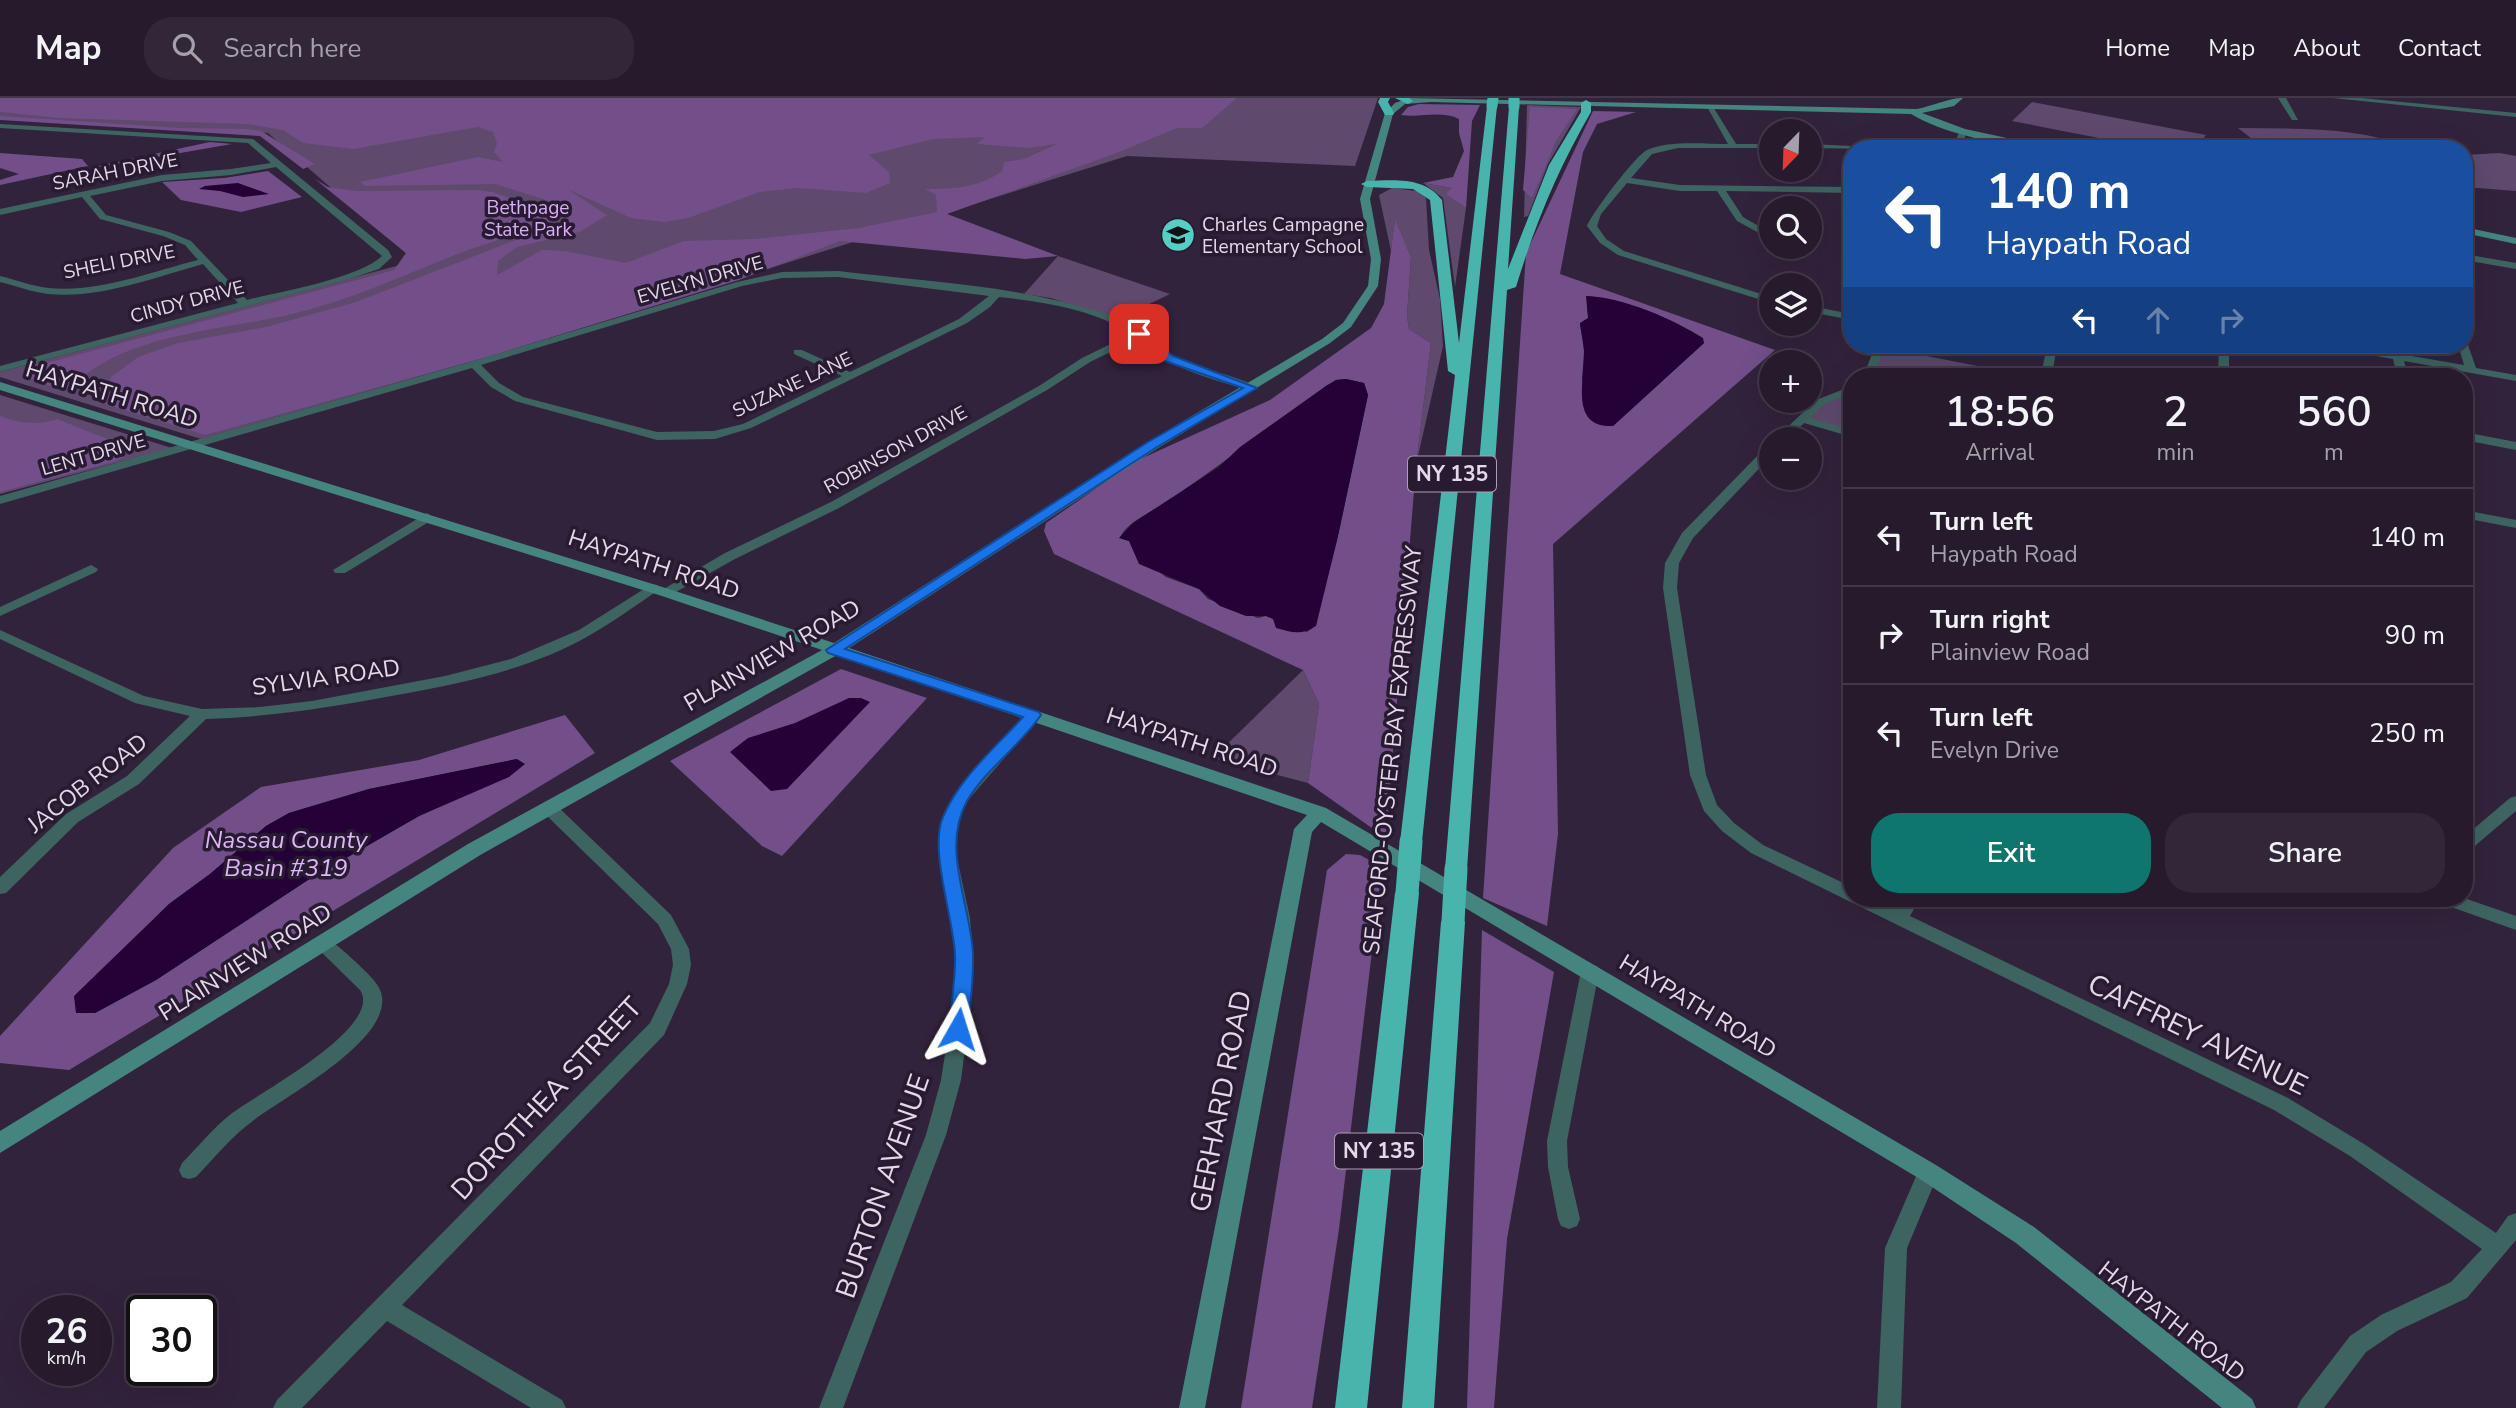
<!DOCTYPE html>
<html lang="en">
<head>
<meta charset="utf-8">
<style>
	body { margin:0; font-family:"Nunito Sans",sans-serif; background:#322739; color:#f1f3f6; height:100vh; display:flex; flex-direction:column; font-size:26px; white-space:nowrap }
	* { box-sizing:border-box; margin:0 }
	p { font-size:23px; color:#a4a1aa }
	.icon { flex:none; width:38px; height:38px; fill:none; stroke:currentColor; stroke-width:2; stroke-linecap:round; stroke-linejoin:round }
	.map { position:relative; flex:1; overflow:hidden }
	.sheet { position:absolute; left:1843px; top:270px; width:630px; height:539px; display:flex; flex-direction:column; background:#261a2d; border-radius:28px; box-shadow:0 7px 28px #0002,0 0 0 2px #423849 }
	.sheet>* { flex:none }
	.top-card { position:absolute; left:1843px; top:42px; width:630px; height:214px; border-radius:28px; box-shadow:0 7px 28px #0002,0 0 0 2px #423849; background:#1a4fa0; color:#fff; overflow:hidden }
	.needle { width:46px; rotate:203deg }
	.fabs { position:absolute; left:1759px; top:21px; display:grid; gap:14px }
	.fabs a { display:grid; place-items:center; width:63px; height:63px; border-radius:50%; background:#261a2d; box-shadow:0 7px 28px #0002,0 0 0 2px #423849; font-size:35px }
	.speed { position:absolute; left:21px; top:1197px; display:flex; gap:14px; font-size:35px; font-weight:700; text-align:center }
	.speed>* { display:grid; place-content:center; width:91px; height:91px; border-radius:50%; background:#261a2d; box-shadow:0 7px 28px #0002,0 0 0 2px #423849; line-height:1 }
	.speed small { font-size:18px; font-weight:400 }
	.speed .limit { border:4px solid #111; border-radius:10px; background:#fff; color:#111 }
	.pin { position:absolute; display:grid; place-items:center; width:60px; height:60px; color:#fff; margin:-30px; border-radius:14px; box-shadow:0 4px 10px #0006 }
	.me { position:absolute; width:77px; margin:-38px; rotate:6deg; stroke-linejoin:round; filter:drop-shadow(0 0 5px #0008) }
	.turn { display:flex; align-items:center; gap:24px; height:147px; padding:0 28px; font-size:32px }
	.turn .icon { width:91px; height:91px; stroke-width:2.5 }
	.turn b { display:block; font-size:49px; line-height:60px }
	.lanes { display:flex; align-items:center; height:66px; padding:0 28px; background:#0003; justify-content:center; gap:35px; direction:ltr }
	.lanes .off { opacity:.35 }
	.eta { display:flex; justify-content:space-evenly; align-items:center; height:119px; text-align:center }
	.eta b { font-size:42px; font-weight:600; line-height:49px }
	.button { display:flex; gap:14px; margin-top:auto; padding:14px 28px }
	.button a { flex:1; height:80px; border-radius:28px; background:#0f766e; color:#fff; font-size:28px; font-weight:600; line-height:80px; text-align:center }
	.button a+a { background:#322739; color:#f1f3f6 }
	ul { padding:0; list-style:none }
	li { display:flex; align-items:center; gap:21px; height:98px; padding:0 28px; border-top:2px solid #423849 }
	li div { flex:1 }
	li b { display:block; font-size:26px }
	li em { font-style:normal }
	header { display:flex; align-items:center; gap:42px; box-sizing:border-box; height:98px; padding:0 35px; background:#261a2d; border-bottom:2px solid #423849 }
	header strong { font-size:33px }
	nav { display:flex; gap:38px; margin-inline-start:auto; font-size:24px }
	.search { width:490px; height:63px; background:#322739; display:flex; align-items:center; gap:18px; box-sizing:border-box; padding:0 24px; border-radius:28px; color:#a4a1aa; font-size:26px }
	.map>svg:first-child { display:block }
	.green { fill:#5f496d }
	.forest { fill:#724f89; fill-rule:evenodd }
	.water { fill:#240136 }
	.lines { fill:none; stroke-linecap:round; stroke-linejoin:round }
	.street { fill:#3e6461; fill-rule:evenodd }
	.secondary { fill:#448580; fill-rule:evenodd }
	.highway { fill:#48b4ac; fill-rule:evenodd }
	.highway-bridge-far1 { stroke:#48b4ac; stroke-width:11 }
	.highway-bridge { stroke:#48b4ac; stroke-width:23 }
	.route { fill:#1a73e8; stroke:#114b97; stroke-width:2 }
	.labels { text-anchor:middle; stroke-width:7; stroke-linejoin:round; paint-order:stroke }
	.far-street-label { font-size:19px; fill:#e2d9e9; stroke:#281a31 }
	.far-park-label { font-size:19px; fill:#d9b0f4; stroke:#281a31 }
	.far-poi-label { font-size:19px; fill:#e2d9e9; stroke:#281a31; text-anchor:start }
	.shield { fill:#281a31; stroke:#aaa0b2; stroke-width:2 }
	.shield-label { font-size:21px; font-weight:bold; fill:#e2d9e9 }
	.street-label { font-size:23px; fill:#e2d9e9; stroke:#281a31 }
	.water-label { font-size:24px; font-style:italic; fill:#deb6fa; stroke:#281a31 }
	.near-street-label { font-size:28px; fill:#e2d9e9; stroke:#281a31 }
</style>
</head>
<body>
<header>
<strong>Map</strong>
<div class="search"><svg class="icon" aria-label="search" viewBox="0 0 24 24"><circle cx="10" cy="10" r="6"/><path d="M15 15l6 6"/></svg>Search here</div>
<nav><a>Home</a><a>Map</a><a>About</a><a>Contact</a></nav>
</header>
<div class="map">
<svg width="2516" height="1310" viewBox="0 0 2516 1310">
	<rect width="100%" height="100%" fill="#32233c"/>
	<g class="green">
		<path d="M0 0H1378L1355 68 1127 58 487 259 201 341 0 279V274L415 163 268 35 0 21Z"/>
		<path d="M2032 4 2206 37 2196 51H2155L2012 23Z"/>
		<path d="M1527 7 1581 9 1548 66 1528 118 1524 119Z"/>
		<path d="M2238 30C2298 31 2358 28 2414 51H2265Z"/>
		<path d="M2500 55 2516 58V93L2464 89V57Z"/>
		<path d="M1423 85 1453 90 1447 96 1466 110 1455 189 1443 100Z"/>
		<path d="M1392 90 1417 93 1426 100 1429 152 1440 201 1443 248 1416 367 1431 245 1409 231 1407 218 1411 159 1395 122 1391 153 1379 97Z"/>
		<path d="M1058 158 1170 196 1116 222 1051 200 1024 196Z"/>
		<path d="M1880 249 2029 278H1868Z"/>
		<path d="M1851 291V336L1803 321 1820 304Z"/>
		<path d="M0 297 172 350 0 396Z"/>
		<path d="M1303 572 1319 606 1308 685 1213 660Z"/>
	</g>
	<g class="forest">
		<path d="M0 0H1237L1202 30H1177L1114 56 947 116 1058 158 1025 161 840 143 739 182 487 259 205 337 96 303 107 297 111 279 138 259 178 245 266 229 356 204 570 121 556 105 495 86 365 88 360 84 478 59 503 64 494 54 497 46 493 34 478 29 353 51 303 45 283 32 248 26 59 20 0 14ZM985 39 977 46 1027 50 1057 46 1024 61 1004 64 1002 73C978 90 953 91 925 91L936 97 937 114 859 130 754 141 684 143 626 165 565 153 542 152 497 177 498 163 517 149 580 134 607 117 567 91 631 120 664 124 688 120 760 94 798 90 866 95 890 85 889 74 869 57 933 41Z"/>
		<path d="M1419 6 1480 7 1472 23 1466 110 1446 96 1452 90 1423 85 1453 79 1464 53 1459 35V21C1442 12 1420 20 1401 17L1408 9Z"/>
		<path d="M1530 9 1577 11 1556 43 1532 100 1523 92Z"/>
		<path d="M1593 13 1636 14 1597 26 1583 54 1560 176 1775 252 1553 446 1558 736 1547 828 1483 800 1526 155ZM1587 198C1627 203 1673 218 1704 245L1613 328 1582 282 1584 253 1580 226 1588 220Z"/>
		<path d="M0 18 180 30 247 31 261 33 315 66 303 71 260 38 0 22Z"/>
		<path d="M210 44 232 46 94 70 98 68Z"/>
		<path d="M0 55 82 61 88 68 0 87V82L19 76 0 70Z"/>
		<path d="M268 73 302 99 241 114 181 102 162 84 224 80Z"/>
		<path d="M315 81 328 89 357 93 476 92 493 94 551 115 549 122 540 128C509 139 476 148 445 161 396 181 348 202 296 215 228 232 140 234 84 278L83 290 62 292 26 279 39 267 394 172 406 155Z"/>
		<path d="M1395 121 1411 159 1407 218 1409 231 1431 245 1416 368 1386 740 1308 685 1319 606 1303 572 1054 456 1044 433 1046 425 1136 363 1270 302 1371 230 1384 206ZM1346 281 1364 285 1368 297 1338 438 1315 528 1307 534 1266 518 1258 520 1208 501 1199 491 1166 479 1136 456 1129 443 1120 440C1126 425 1148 416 1161 407 1218 370 1270 328 1326 288L1336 282Z"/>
		<path d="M0 318C18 325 39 328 57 321L122 347 128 352 122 360 113 364 0 394Z"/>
		<path d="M841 571 927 600 782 758 762 748 670 663Z"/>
		<path d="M565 617 595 655 69 972 0 965V938L173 750 261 689 419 662ZM517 661 458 700 419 718 308 782 156 882 95 915 127 849 169 806 210 776 266 728 289 715 369 691Z"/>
		<path d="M1346 756 1360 757 1382 769 1339 1131 1312 1310H1241L1327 772Z"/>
		<path d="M1482 832 1554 874 1507 1141 1494 1310H1467Z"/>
	</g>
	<g class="water">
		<path d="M238 85 269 96 243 99 220 93 199 91 205 88Z"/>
		<path d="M1586 198C1622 199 1673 221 1703 240L1704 245 1613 328C1569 330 1585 282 1584 253 1584 244 1581 235 1580 225L1588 220Z"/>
		<path d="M1346 281 1364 285 1368 297 1338 438 1316 528C1301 538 1291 534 1276 530L1273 521 1266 518H1246L1220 508 1199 491 1139 466 1129 443 1119 440 1133 425 1219 369 1240 349 1326 288 1336 282Z"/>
		<path d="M849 600H861L870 604 787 691 771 693 730 654 748 640 795 625Z"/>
		<path d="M517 661 525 666 509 679 419 718 308 782 156 882 95 915H76L74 898 169 806 210 776 266 728 289 715 369 691Z"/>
	</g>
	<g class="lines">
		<g class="street">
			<path d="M2278 0H2286L2298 22H2292Z"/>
			<path d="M2333 0H2361L2516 15V19Z"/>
			<path d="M1706 7H1712L1736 46H1771V50H1678L1652 56 1631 80 1680 87 1852 89V95L1726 93 1743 119 1762 130 1764 132 1759 135 1737 123 1717 93H1680L1627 85 1601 116 1597 128 1606 141 1624 153 1771 199V205L1618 157 1600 145 1587 128C1593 114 1635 58 1647 52 1668 42 1705 46 1728 46Z"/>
			<path d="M0 26 253 41 388 152 392 159 379 171 349 181 0 274V268L238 205 203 166C153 180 99 201 48 196 32 194 16 188 0 184V178C16 182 32 188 48 190 98 195 150 174 198 162L185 147 163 138 100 121 82 99 0 117V111L162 77 231 71 271 65 248 45 0 30ZM276 69 382 158C357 181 282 193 247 202L191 143 169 134 106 117 90 98 162 83 231 77Z"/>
			<path d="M1960 31 1967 33 1961 51H1953Z"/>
			<path d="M1810 46 1872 49 1876 51 1810 50Z"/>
			<path d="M2464 156 2516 165V171L2464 162Z"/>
			<path d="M838 173C927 184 1033 188 1116 220 1142 230 1158 252 1183 263 1203 272 1243 279 1258 290L1248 292C1207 280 1170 270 1137 241L1090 264 1047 292 839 410 735 461 667 499 662 498 660 495 662 492 725 455 831 404 1039 288 1082 260 1131 236C1094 211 1042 204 999 199L990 209 967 225 751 330 715 341 657 342 515 303 491 289 472 270 0 406V398L470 264 737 184 782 174ZM838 179 989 198 959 221 850 274 802 252H794V256L842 278 743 326 714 333 657 334 523 299 499 285 481 267 742 188 782 180Z"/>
			<path d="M1810 208 1852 216V222L1810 214Z"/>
			<path d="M2464 244 2468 247 2476 270 2516 277V283L2404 263 2408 278H2397L2393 261 2332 250 2327 247H2348L2464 267 2458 247H2464Z"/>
			<path d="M1876 247H1886L1873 278H1863Z"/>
			<path d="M2047 247H2057L2052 278H2041Z"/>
			<path d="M2219 247H2229V278H2218Z"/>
			<path d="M1852 288V295L1824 306 1810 320 1852 332V339L1804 325 1788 341H1775L1816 302Z"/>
			<path d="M2464 334 2516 344V352L2464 342Z"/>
			<path d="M1771 347V358L1693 440 1679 465 1677 490 1706 677 1717 707 1734 725 1763 747 1852 789V800H1872L1896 811 1902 800H1920L1910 818 2288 1000 2364 1046 2496 1135 2508 1118 2516 1115V1142L2467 1200 2397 1233 2366 1254 2324 1310H2297L2301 1302 2350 1238 2381 1217 2451 1184 2482 1151 2350 1058 2274 1012 1751 755 1722 733 1704 713 1690 677 1663 490 1665 465 1682 435 1767 348Z"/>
			<path d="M2464 412 2516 422V430L2464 420Z"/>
			<path d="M427 415 433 419 432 422 345 475H335L333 472Z"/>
			<path d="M91 467 98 471 96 474 0 518V509Z"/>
			<path d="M652 486 657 487 659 490 657 493C635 508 613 524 590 537 532 571 462 585 397 597 333 609 271 619 206 621L139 686 78 724 6 795 0 796V779L66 716 127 678 190 618 135 605 0 541V532L144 598 202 611 260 609 312 603 445 578 511 561 579 532Z"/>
			<path d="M1033 612 1041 617 1038 621 969 701 958 722 954 746 970 820 973 858 971 905 961 982 946 1037 843 1310H819L926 1037 941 982 953 905 955 858 952 820 938 746 942 722 956 694 1028 613Z"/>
			<path d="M2516 698V713L2470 752 2464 754V739L2510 700Z"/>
			<path d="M549 704 555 706 671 817 689 851 691 867 687 886 664 937 402 1207 562 1302 566 1310H531L387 1223 302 1310H273L277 1302 650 925 669 886 673 867 671 851 658 826 543 714 541 710 543 706Z"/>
			<path d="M2437 800H2464L2516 818V832L2440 805Z"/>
			<path d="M322 839C336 844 349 858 360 868 368 876 381 887 382 899 388 944 286 998 254 1022 232 1038 215 1059 196 1079L189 1081 182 1079 179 1072 182 1065C198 1049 213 1030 231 1016 255 997 385 929 360 892L313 846 316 841Z"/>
			<path d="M1590 866 1597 868 1599 873 1567 1043 1568 1069 1580 1121 1577 1128 1569 1131 1561 1128 1558 1121 1548 1069 1547 1043 1581 873 1583 868Z"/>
			<path d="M1928 1065 1935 1067 1939 1074 1907 1150 1901 1310H1877L1885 1150 1921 1067Z"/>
		</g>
		<g class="secondary">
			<path d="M1409 0 1917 11C1932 8 1949 0 1963 0L1954 8 1922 15 1965 31 2058 51C2017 51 1947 38 1911 16L1431 4 1405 6 1393 16 1370 101 1381 161 1378 188 1351 229 1330 245 1158 350 849 550 1326 710 1936 1067 2034 1129 2252 1301 2256 1310H2222L2016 1145 1920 1081 1321 724 1312 734 1205 1310H1179L1294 731 1307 717 837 557 482 756 0 1055V1033L468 746 822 552 662 498 0 292V284L672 492 834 545 1148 344 1322 241 1343 225 1368 188 1371 161 1360 101 1385 15 1395 5Z"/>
			<path d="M2464 129 2516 140V146L2464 135Z"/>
		</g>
		<g class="highway">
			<path d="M1380 0H1390L1388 4 1394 15 1393 17H1385L1378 4Z"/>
			<path d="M1395 0H1409L1413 3 1408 6Z"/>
			<path d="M1586 2 1591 5V14C1558 71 1535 126 1516 189L1507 192 1467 771 1464 777 1456 779 1448 777 1445 771 1509 9 1514 6 1519 9 1508 171 1549 67 1581 14V5Z"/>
			<path d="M1492 5 1497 8 1422 744 1419 750 1411 752 1403 750 1400 744 1455 277 1448 273 1430 102 1413 91 1367 89 1361 86 1367 83C1394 82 1424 78 1442 102L1459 245 1487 8Z"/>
			<path d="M1407 786 1415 789 1419 795 1367 1310H1335L1395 795 1399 789Z"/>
			<path d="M1453 815 1461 818 1465 824 1434 1310H1402L1441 824 1445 818Z"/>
		</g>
		<g class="highway-bridge-far1">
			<path d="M1514 0V9"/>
			<path d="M1492 8 1493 0"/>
		</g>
		<g class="highway-bridge">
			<path d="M1407 795 1411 744"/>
			<path d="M1453 824 1456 771"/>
		</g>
	</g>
	<path class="route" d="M1135 233H1143L1173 258 1257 290 1157 349 845 551 1039 614 1041 617C1020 648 986 671 967 703 941 750 970 805 973 855 974 880 970 906 968 931L965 936 958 939 952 936 949 931C951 906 956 881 955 856 953 818 929 751 943 719 959 680 995 650 1023 619L828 555 826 552 1148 344 1243 290 1165 263 1135 238Z"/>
	<defs>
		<g id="school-disc" transform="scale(1.75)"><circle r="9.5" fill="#55cec5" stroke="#281a31"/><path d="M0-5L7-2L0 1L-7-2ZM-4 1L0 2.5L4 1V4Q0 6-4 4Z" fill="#111"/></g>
	</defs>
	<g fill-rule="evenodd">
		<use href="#school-disc" x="1178" y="137"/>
	</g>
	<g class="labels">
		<g class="far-street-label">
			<text transform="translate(115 73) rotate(-11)" y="7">SARAH DRIVE</text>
			<text transform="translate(119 163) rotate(-11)" y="7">SHELI DRIVE</text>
			<text transform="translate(700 181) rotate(-16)" y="7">EVELYN DRIVE</text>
			<text transform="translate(187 203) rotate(-15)" y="7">CINDY DRIVE</text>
			<text transform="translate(792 286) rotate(-25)" y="7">SUZANE LANE</text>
			<text transform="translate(895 351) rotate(-29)" y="7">ROBINSON DRIVE</text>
			<text transform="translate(93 356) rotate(-16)" y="7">LENT DRIVE</text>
		</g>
		<g class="far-park-label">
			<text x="528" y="116">Bethpage<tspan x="528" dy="22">State Park</tspan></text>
		</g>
		<g class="far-poi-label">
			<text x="1202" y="133">Charles Campagne<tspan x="1202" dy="22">Elementary School</tspan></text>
		</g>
		<g class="shield">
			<rect x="1408" y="358.5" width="88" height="35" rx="5"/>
			<rect x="1335" y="1035.5" width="88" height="35" rx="5"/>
		</g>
		<g class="shield-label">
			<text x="1452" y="383">NY 135</text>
			<text x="1379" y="1060">NY 135</text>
		</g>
		<g class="street-label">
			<text transform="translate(112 296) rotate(17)" y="8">HAYPATH ROAD</text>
			<text transform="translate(654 466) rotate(18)" y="8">HAYPATH ROAD</text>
			<text transform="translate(772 557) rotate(-30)" y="8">PLAINVIEW ROAD</text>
			<text transform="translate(326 579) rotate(-8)" y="8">SYLVIA ROAD</text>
			<text transform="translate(1192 644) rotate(18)" y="8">HAYPATH ROAD</text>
			<text transform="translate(1392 652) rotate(-84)" y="8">SEAFORD-OYSTER BAY EXPRESSWAY</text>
			<text transform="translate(87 685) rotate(-38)" y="8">JACOB ROAD</text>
			<text transform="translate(245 864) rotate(-32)" y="8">PLAINVIEW ROAD</text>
			<text transform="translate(1698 908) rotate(31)" y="8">HAYPATH ROAD</text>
			<text transform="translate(2172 1223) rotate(38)" y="8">HAYPATH ROAD</text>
		</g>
		<g class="water-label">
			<text x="286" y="750">Nassau County<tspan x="286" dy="28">Basin #319</tspan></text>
		</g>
		<g class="near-street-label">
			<text transform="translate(2198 936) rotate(26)" y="10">CAFFREY AVENUE</text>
			<text transform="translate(546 1000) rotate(-47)" y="10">DOROTHEA STREET</text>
			<text transform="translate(1220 1003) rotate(-79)" y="10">GERHARD ROAD</text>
			<text transform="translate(882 1088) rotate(-71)" y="10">BURTON AVENUE</text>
		</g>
	</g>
</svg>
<div class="fabs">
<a><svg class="needle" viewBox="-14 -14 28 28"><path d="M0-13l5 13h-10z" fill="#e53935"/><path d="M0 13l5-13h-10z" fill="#a4a1aa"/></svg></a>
<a><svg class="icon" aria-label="search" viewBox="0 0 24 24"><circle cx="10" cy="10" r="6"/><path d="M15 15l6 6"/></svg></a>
<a><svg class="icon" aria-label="layers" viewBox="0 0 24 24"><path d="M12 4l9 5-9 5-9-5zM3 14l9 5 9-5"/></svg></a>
<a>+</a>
<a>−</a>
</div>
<div class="speed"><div>26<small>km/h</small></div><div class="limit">30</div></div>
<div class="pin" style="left:1139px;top:236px;background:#d93025"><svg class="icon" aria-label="arrive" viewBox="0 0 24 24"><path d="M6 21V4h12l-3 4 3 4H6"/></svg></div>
<svg class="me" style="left:958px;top:931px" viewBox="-20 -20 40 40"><path d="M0-17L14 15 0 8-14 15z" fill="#1a73e8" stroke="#fff" stroke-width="4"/></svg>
<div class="top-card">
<div class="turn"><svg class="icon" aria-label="left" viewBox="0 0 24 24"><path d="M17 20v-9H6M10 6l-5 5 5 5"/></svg><div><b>140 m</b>Haypath Road</div></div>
<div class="lanes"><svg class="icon" aria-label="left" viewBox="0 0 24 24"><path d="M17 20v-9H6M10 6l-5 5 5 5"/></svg><svg class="icon off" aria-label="ahead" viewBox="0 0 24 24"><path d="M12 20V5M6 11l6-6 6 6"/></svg><svg class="icon off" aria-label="right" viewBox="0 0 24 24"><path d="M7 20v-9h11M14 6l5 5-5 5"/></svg></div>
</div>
<section class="sheet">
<div class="eta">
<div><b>18:56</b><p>Arrival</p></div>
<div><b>2</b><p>min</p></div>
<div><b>560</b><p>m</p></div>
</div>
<ul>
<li><svg class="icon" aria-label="left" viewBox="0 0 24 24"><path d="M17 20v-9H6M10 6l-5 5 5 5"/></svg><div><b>Turn left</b><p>Haypath Road</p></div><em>140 m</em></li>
<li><svg class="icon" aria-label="right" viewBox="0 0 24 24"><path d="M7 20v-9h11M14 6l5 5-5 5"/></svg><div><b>Turn right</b><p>Plainview Road</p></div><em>90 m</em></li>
<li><svg class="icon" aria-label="left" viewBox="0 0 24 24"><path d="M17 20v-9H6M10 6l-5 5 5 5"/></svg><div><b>Turn left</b><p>Evelyn Drive</p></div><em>250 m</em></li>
</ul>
<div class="button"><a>Exit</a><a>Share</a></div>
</section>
</div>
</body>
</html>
